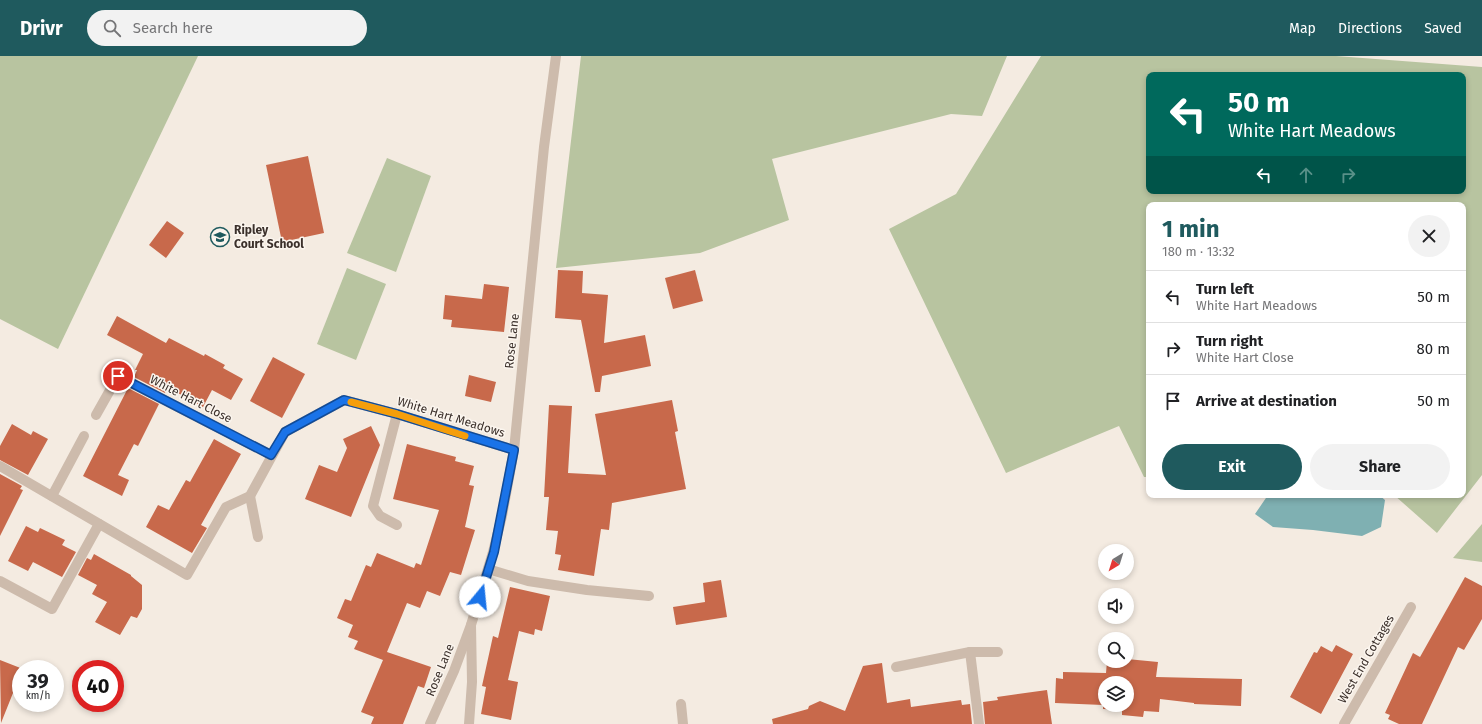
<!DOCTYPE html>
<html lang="en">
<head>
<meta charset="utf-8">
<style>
	body { margin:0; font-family:"Fira Sans",sans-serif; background:#f2f2f2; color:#202124; height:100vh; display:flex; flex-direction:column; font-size:15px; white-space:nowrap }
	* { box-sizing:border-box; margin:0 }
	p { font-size:13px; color:#757577 }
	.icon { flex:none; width:22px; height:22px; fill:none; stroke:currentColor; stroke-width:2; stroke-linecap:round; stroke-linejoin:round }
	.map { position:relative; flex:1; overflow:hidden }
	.panel { position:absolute; left:1146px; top:146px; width:320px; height:296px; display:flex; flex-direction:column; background:#fff; border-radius:8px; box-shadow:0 2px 6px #0003 }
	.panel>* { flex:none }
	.top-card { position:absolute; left:1146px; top:16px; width:320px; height:122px; border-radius:8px; box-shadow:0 2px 6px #0003; background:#00695c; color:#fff; overflow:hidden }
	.needle { width:26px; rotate:218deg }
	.fabs { position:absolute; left:1098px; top:488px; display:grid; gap:8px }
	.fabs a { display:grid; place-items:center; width:36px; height:36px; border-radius:50%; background:#fff; box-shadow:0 2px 6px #0003; font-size:20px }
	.speed { position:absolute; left:12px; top:604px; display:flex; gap:8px; font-size:20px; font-weight:700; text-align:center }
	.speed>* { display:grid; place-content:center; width:52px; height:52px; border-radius:50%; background:#fff; box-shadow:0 2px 6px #0003; line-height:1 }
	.speed small { font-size:10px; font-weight:400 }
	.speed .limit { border:6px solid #d22; background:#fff; color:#111 }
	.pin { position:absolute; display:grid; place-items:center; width:34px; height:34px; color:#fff; margin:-17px; border:2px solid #fff; border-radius:50%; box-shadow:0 1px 4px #0007 }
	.me { position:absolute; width:44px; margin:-22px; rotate:17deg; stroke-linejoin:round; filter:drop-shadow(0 0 3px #0008) }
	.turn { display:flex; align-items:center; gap:14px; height:84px; padding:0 16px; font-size:18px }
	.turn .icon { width:52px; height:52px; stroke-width:2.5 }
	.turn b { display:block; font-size:28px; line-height:34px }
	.lanes { display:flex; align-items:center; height:38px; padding:0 16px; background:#0003; justify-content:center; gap:20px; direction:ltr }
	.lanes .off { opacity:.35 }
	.round { display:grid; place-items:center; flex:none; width:42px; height:42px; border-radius:21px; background:#f2f2f2 }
	.headline { display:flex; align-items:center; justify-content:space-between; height:68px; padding:0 16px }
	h1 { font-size:24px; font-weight:700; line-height:30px; color:#1f5a5e }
	.button { display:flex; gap:8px; margin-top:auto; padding:8px 16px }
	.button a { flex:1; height:46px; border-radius:24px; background:#1f5a5e; color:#fff; font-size:16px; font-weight:700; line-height:46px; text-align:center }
	.button a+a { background:#f2f2f2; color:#202124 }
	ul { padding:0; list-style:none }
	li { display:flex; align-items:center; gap:12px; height:52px; padding:0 16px; border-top:1px solid #e0e0e0 }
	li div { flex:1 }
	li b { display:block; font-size:15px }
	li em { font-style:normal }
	header { display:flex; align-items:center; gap:24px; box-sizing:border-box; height:56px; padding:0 20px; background:#1f5a5e; color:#fff }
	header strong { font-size:19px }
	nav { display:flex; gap:22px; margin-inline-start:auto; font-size:14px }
	.search { width:280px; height:36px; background:#f2f2f2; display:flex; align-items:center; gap:10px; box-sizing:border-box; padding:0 14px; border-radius:22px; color:#757577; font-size:15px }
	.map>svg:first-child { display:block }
	.green { fill:#b8c4a0; fill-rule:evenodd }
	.water { fill:#7fb0b2 }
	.building { fill:#c8694b; fill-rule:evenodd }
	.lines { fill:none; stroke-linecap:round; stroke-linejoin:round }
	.service { stroke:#cdbbac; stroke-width:10 }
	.minor { stroke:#cdbbac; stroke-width:10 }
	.tertiary { stroke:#cdbbac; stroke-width:10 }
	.route-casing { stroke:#114b97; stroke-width:10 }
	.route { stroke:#1a73e8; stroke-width:7 }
	.slow { stroke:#f59e0b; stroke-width:7 }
	.labels { text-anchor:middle; stroke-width:3; stroke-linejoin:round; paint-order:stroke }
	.poi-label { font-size:12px; font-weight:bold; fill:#3b302b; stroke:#fbf5ee; text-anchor:start }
	.street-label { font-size:12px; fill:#3b302b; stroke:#fbf5ee }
</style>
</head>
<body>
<header>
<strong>Drivr</strong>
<div class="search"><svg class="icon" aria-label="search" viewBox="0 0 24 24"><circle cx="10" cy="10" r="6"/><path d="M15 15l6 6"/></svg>Search here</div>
<nav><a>Map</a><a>Directions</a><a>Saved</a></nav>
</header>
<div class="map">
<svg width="1482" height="668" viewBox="0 0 1482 668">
	<rect width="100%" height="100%" fill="#f4ebe1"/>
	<g class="green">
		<path d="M0 0H198L58 293 0 263Z"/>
		<path d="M581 0H1007L982 60 951 58 772 103 789 164 700 197 556 212Z"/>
		<path d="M1041 0H1336L1482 11V419L1437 477 1394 439H1463V149H1149V421H1144L1119 370 1006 417 889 173 956 138ZM1149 19H1463V135H1149Z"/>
		<path d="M387 102 431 120 396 216 347 197Z"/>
		<path d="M347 212 386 228 356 304 317 288Z"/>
		<path d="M1482 468V506L1453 502Z"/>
	</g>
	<path class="water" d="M1268 439H1379L1385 444 1381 471 1362 480 1313 474 1273 471 1255 458Z"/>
	<g class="building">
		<path d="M308 100 324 177 282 186 266 109Z"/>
		<path d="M167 165 184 177 166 202 149 189Z"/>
		<path d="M558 214 583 215 582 237 608 239 604 287 645 279 651 310 602 320 600 336H595L581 264 555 262Z"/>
		<path d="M695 214 703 245 673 253 665 222Z"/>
		<path d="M484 228 509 231 504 276 451 271 452 264 443 263 445 239 482 243Z"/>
		<path d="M117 260 166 287 169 282 204 300 205 298 225 309 223 312 243 323 231 344 212 334 203 351 167 331 165 337 134 321 137 314H135L143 298 107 279Z"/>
		<path d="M273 301 305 318 282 362 250 345Z"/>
		<path d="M469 319 496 326 491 346 465 340Z"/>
		<path d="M128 332 159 348 138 390 134 388 118 419 129 424 122 440 83 420Z"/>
		<path d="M672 344 678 375 675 376 686 433 612 447 609 474 601 473 594 520 558 514 561 499 555 498 558 475 546 474 549 441H544L549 349 572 350 568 417 606 419 595 358Z"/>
		<path d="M12 368 31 379 33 375 48 383 28 419 0 404V390Z"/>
		<path d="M371 370 380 389 351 461 305 443 319 409 337 416 347 392 343 383Z"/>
		<path d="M214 383 241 398 201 469 207 472 192 497 146 471 158 449 169 454 186 424 190 426Z"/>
		<path d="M407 388 456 401 455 405 474 410 469 429 474 430 465 471 475 474 461 519 450 516 440 540 427 535 420 552 407 547 387 596 431 611 424 632 418 630 403 668H371L374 661 361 656 383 604 354 593 358 585 348 581 353 569 337 562 345 543 351 545 366 509 371 511 377 497 414 512 416 507 421 509 439 454 393 443Z"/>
		<path d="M0 418 22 430 20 433 23 434 0 480Z"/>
		<path d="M26 470 38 476 40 472 65 484 62 489 76 496 62 521 33 506 28 515 8 505Z"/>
		<path d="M94 498 131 519V520L142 529V553L137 562 131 560 120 579 95 566 107 546 92 538 97 529 78 519 87 502 91 504Z"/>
		<path d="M1465 521 1482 530V563L1464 594 1458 591 1422 668H1399L1388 663 1390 659 1385 657 1413 597 1420 601Z"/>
		<path d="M721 524 727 561 676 569 673 551 705 546 703 527Z"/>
		<path d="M510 531 550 540 542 575 535 573 534 579 519 575 508 624 518 626 511 664 481 658 486 631 482 630 493 580 498 582Z"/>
		<path d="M1336 589 1353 598 1321 658 1290 641 1314 596 1317 597 1321 590 1332 596Z"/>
		<path d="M1127 603 1158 606 1156 621 1242 623 1241 650 1194 648V647L1160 643 1159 656 1144 655 1143 661 1122 659V654L1103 653V649L1055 647 1056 622 1063 623V616L1106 617 1107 605H1127ZM1105 627H1127V649H1105Z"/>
		<path d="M0 604 23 613H21V617L1 667Z"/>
		<path d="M882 607 887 647 910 643 911 651 961 644 962 649 970 648 972 668H773L772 663 808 653 809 650 820 645 845 655 863 610Z"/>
		<path d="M1047 634 1052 668H985L983 646 998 644 997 641Z"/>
	</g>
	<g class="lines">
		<g class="service">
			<path d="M250 440 258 481"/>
			<path d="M397 469 380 460 373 450 397 358"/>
			<path d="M488 513 528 525 587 534 649 540"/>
			<path d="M970 596 979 668"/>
			<path d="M896 611 970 596H998"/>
			<path d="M681 648 683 668"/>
		</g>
		<g class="minor">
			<path d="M96 359 118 320 271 399"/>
			<path d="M0 410 187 519 226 451 250 440 285 376 344 344 397 358 514 394"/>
			<path d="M52 440 84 380"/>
			<path d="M0 525 52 553 99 468"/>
			<path d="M469 668 472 626 471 569"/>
			<path d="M1344 668 1411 551"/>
		</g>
		<path class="tertiary" d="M430 668 454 615 471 569 493 496 502 460 514 394 544 91 556 0"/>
	</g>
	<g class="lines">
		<g class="route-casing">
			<path id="route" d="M118 320 271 399 285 376 344 344 397 358 514 394 494 496 480 541"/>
		</g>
		<use href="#route" class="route"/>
		<path class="slow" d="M351 346 397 358 465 380"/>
	</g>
	<defs>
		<g id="school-ring" transform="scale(1)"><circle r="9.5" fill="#fbf5ee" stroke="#1f5a5e" stroke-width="1.5"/><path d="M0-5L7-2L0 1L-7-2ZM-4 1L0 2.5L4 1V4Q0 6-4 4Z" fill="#1f5a5e"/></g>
	</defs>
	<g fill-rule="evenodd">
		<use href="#school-ring" x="220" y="181"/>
	</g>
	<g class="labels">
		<g class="poi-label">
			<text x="234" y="178">Ripley<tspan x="234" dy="14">Court School</tspan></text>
		</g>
		<g class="street-label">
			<text transform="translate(512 285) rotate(-84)" y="4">Rose Lane</text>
			<text transform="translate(191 343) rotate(27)" y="4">White Hart Close</text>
			<text transform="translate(451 361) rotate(17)" y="4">White Hart Meadows</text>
			<text transform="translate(1366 603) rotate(-60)" y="4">West End Cottages</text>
			<text transform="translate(440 614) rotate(-68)" y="4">Rose Lane</text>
		</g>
	</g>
</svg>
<div class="fabs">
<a><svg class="needle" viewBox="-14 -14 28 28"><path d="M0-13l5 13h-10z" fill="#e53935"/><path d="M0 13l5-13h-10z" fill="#757577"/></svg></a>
<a><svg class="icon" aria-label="sound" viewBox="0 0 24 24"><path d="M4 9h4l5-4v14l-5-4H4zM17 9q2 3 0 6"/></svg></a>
<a><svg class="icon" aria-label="search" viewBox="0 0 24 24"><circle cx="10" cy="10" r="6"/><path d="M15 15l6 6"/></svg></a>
<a><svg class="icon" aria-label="layers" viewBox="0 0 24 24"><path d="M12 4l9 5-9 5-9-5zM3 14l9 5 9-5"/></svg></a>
</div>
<div class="speed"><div>39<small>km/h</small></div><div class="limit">40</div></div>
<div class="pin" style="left:118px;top:320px;background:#d93025"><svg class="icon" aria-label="arrive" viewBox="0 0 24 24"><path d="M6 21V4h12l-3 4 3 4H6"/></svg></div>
<svg class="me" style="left:480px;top:541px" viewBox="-20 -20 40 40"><circle r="19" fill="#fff"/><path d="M0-13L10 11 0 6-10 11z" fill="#1a73e8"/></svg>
<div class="top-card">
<div class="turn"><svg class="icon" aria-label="left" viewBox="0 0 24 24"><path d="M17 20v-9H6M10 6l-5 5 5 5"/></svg><div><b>50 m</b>White Hart Meadows</div></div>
<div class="lanes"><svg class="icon" aria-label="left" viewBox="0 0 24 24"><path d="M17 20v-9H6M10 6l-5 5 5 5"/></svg><svg class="icon off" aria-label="ahead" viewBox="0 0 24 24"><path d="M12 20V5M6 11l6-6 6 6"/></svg><svg class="icon off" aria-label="right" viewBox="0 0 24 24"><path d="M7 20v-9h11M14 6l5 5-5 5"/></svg></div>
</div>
<section class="panel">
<div class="headline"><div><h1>1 min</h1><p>180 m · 13:32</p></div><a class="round"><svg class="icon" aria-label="close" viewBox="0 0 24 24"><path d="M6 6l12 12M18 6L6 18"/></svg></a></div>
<ul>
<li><svg class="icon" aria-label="left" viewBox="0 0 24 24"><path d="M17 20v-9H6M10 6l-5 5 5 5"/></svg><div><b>Turn left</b><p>White Hart Meadows</p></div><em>50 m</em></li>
<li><svg class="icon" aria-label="right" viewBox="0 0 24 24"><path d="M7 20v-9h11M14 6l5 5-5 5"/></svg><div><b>Turn right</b><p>White Hart Close</p></div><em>80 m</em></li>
<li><svg class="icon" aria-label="arrive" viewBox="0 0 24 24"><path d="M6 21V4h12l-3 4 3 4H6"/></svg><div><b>Arrive at destination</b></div><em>50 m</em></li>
</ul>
<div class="button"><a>Exit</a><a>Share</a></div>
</section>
</div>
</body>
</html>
